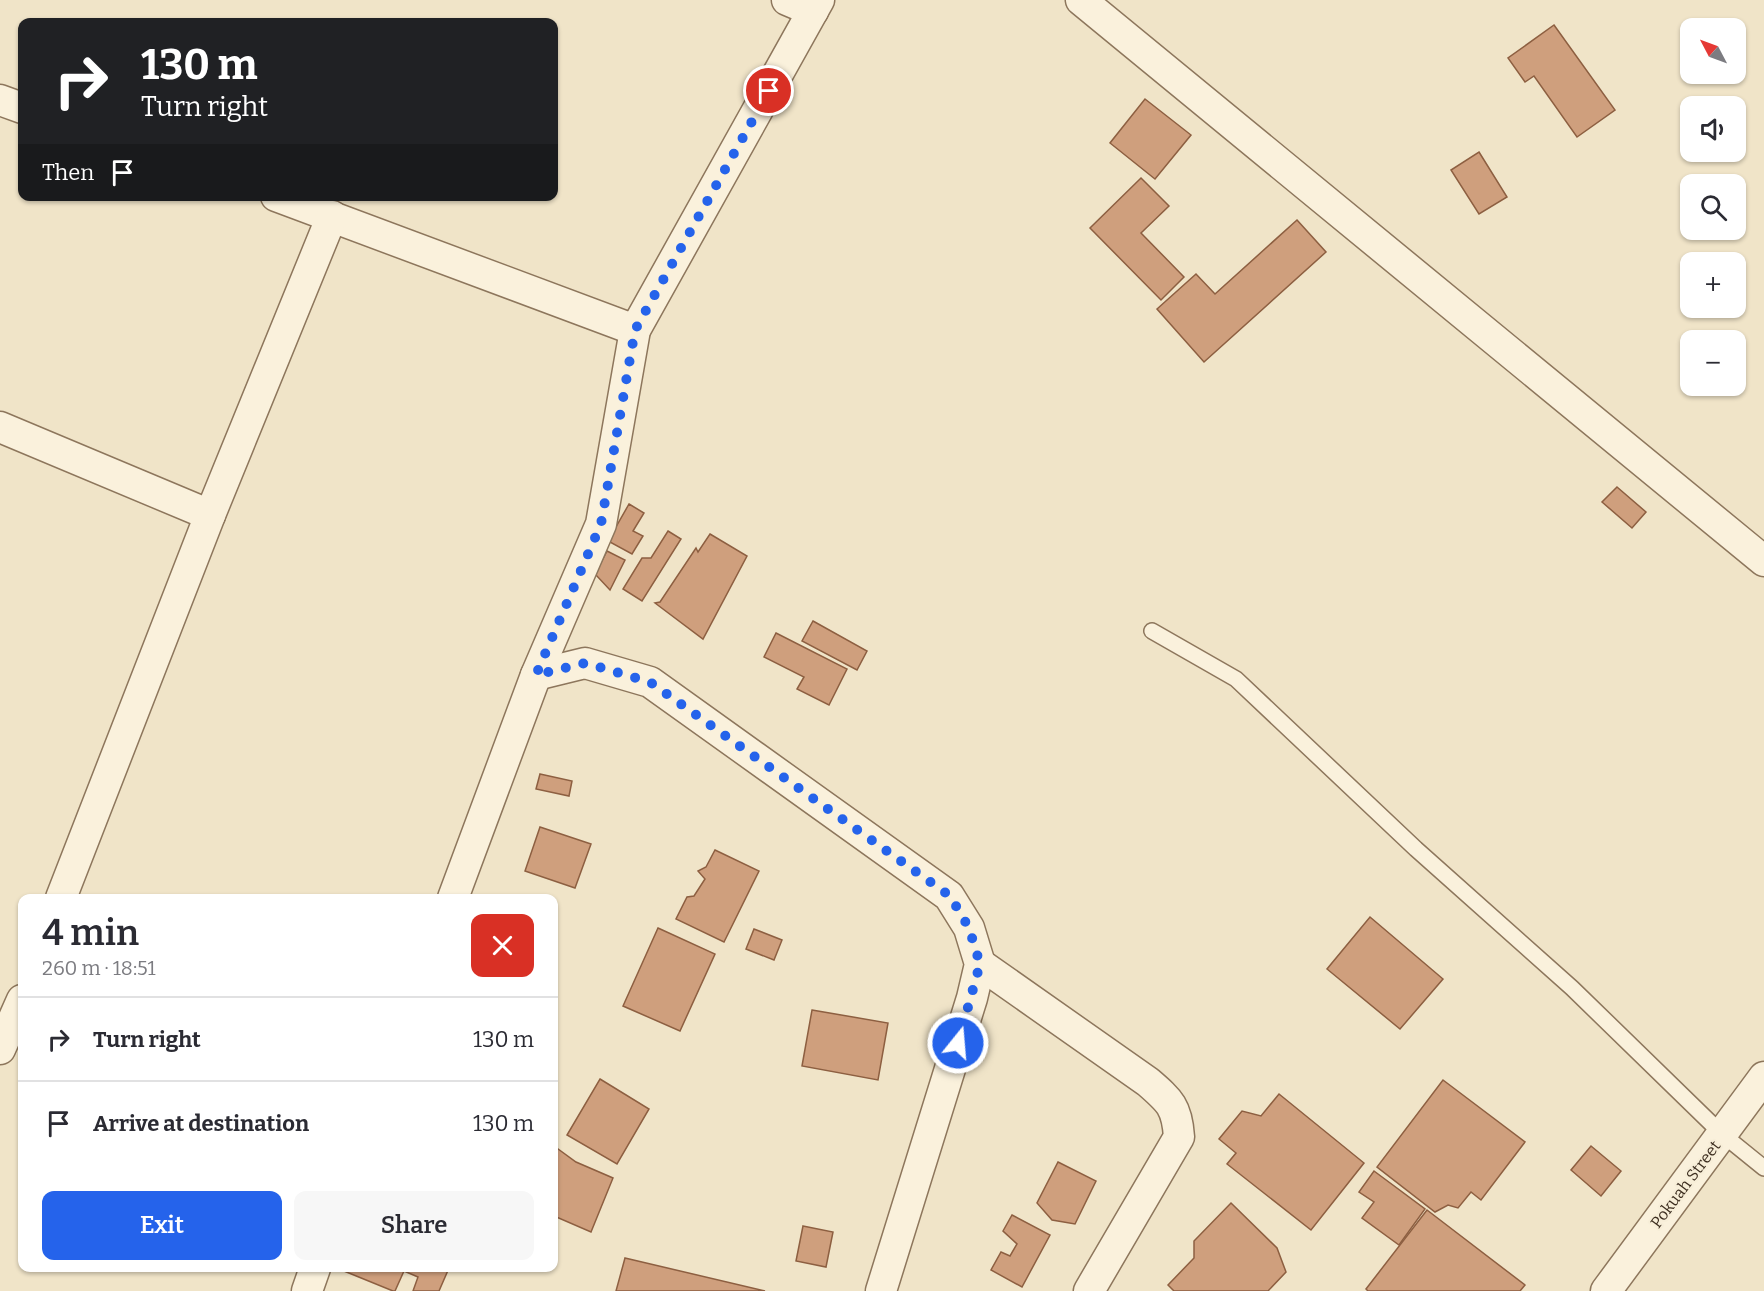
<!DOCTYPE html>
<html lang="en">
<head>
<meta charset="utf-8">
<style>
	body { margin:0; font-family:Bitter,serif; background:#f7f7f7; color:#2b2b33; height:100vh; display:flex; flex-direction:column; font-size:22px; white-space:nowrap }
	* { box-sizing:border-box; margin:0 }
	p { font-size:20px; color:#7c7c81 }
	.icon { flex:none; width:33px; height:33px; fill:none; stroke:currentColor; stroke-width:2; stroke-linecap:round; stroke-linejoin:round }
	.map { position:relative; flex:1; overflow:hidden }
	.sheet { position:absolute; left:18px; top:894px; width:540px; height:378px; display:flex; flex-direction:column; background:#fff; border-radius:12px; box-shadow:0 2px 4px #0004 }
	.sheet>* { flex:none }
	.hud { position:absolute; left:18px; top:18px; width:540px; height:183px; border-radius:12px; box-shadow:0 2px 4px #0004; background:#202124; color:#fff; overflow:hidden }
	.needle { width:39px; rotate:311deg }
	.tools { position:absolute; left:1680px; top:18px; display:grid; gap:12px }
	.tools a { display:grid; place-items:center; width:66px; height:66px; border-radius:12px; background:#fff; box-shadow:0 2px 4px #0004; font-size:30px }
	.pin { position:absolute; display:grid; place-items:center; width:51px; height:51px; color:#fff; margin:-26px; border:3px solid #fff; border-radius:50%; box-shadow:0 2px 6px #0007 }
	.me { position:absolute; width:66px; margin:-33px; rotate:17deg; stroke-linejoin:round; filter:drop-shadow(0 0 4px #0008) }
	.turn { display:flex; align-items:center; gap:21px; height:126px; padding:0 24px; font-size:27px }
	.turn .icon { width:78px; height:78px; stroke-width:2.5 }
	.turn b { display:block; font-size:42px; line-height:51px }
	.then { display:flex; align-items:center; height:57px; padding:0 24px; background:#0003; gap:12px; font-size:22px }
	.round { display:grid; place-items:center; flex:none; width:63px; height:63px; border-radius:12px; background:#f7f7f7 }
	.headline { display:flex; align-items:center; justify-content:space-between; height:102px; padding:0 24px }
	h1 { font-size:36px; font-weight:600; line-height:45px }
	.cta { display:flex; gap:12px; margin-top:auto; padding:12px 24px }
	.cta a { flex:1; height:69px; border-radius:12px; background:#2563eb; color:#fff; font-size:24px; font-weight:600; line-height:69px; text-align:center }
	.cta a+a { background:#f7f7f7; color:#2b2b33 }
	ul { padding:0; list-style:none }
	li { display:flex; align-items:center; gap:18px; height:84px; padding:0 24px; border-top:2px solid #e1e1e2 }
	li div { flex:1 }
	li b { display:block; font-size:22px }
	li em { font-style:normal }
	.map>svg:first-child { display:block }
	.building { fill:#cf9f7d; stroke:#8d5f41; stroke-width:1.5 }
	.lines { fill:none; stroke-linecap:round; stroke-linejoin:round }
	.service-casing { stroke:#8d765c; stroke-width:18 }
	.minor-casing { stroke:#8d765c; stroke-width:33 }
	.service { stroke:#faf1dc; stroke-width:15 }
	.minor { stroke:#faf1dc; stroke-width:30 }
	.route { stroke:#2563eb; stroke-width:10; stroke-dasharray:0 18 }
	.labels { text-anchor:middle; stroke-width:4.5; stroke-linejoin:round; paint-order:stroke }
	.street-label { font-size:16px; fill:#3d2e20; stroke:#f7eed8 }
</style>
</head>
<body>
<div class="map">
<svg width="1764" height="1291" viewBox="0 0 1764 1291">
	<rect width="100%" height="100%" fill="#f0e4c8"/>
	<g class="building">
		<path d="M1554 25 1615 110 1577 137 1534 76 1525 82 1508 58Z"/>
		<path d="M1145 99 1191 135 1155 179 1110 143Z"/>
		<path d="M1479 152 1507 197 1479 214 1451 170Z"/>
		<path d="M1141 178 1169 206 1141 233 1184 277 1161 300 1090 228Z"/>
		<path d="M1297 220 1326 252 1204 362 1157 309 1196 274 1215 294Z"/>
		<path d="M1617 487 1646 512 1632 528 1602 502Z"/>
		<path d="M629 504 644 513 633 531 643 536 632 554 608 541Z"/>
		<path d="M668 531 681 539 642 601 623 589 642 558H651Z"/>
		<path d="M710 534 747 556 703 639 655 603 660 602 696 548 698 552Z"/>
		<path d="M607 551 625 560 610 590 595 574Z"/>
		<path d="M813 621 867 651 857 670 802 641Z"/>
		<path d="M776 633 847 669 829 705 797 689 804 677 764 657Z"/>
		<path d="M540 774 572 781 569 796 536 789Z"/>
		<path d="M540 827 591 844 575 888 525 871Z"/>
		<path d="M715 850 759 871 724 942 676 919 687 897 694 896 705 879 698 871 706 867Z"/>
		<path d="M1370 917 1443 979 1400 1029 1327 969Z"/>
		<path d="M658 928 715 954 680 1031 623 1006Z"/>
		<path d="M754 929 782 940 774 960 746 949Z"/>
		<path d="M812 1010 888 1023 878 1080 802 1066Z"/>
		<path d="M600 1079 649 1109 617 1164 567 1135Z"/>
		<path d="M1443 1080 1525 1142 1481 1200 1471 1192 1458 1208 1448 1205 1435 1212 1377 1167Z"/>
		<path d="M1279 1094 1364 1163 1311 1230 1227 1164 1236 1153 1219 1139 1242 1111 1261 1116Z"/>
		<path d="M554 1146 576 1162 613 1178 591 1232 554 1216Z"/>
		<path d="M1591 1146 1621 1171 1601 1196 1571 1170Z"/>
		<path d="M1058 1162 1096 1181 1075 1224 1052 1220 1037 1203Z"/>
		<path d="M1374 1171 1425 1209 1399 1245 1362 1218 1374 1202 1359 1192Z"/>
		<path d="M1231 1203 1277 1248 1286 1272 1268 1291H1174L1168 1285 1194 1258V1241Z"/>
		<path d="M1427 1210 1525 1285 1520 1291H1368L1366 1289Z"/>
		<path d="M1012 1215 1050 1235 1022 1287 991 1270 1001 1252 1010 1256 1017 1244 1003 1231Z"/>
		<path d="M803 1226 833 1232 826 1267 796 1261Z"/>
		<path d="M625 1258 765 1291H616Z"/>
		<path d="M345 1268H449L439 1291H413L418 1277 404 1271 395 1291H393L344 1271Z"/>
	</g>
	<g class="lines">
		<g class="service-casing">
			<path id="service" d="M1152 631 1236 679 1416 849 1572 988 1722 1134 1764 1168"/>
		</g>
		<g class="minor-casing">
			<g id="minor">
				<path d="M787 0 813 11"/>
				<path d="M1081 0 1764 561"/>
				<path d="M0 100 22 108"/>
				<path d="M276 196 635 330"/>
				<path d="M0 427 210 515"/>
				<path d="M536 675 585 663 650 682 949 896 969 928 980 964 972 998 881 1291"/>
				<path d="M61 898 210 515 332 216"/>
				<path d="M453 898 536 675 601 524 635 330 819 0"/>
				<path d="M980 964 1148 1082C1170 1101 1177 1107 1179 1137L1089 1291"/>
				<path d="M0 1049 22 1000"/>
				<path d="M307 1291 315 1268"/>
				<path d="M1606 1291 1764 1077"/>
			</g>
		</g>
		<use href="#service" class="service"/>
		<use href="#minor" class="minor"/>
	</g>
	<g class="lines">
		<path class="route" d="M769 91 635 330 601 524 536 675 585 663 650 682 950 896 969 928 980 964 958 1043"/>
	</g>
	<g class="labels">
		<g class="street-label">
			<text transform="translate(1685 1184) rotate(-53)" y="6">Pokuah Street</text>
		</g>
	</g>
</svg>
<div class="tools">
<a><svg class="needle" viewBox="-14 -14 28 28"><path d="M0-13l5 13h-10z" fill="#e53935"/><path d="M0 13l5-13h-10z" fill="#7c7c81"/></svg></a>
<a><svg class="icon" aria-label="sound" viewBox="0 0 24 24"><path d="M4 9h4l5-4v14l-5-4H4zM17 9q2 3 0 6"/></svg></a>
<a><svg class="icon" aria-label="search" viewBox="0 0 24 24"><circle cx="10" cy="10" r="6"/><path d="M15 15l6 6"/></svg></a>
<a>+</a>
<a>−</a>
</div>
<div class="pin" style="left:769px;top:91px;background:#d93025"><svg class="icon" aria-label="arrive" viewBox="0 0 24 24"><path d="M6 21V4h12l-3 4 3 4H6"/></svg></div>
<svg class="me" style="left:958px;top:1043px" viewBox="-20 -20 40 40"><circle r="17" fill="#2563eb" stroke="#fff" stroke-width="3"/><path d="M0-11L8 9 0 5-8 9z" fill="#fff"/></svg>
<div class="hud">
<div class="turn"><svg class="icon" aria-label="right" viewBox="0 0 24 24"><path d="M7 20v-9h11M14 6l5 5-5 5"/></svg><div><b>130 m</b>Turn right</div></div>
<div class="then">Then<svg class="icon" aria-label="arrive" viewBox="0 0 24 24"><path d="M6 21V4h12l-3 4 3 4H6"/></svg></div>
</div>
<section class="sheet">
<div class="headline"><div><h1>4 min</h1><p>260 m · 18:51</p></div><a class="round" style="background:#d93025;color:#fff"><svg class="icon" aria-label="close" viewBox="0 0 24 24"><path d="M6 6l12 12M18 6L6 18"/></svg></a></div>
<ul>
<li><svg class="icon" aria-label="right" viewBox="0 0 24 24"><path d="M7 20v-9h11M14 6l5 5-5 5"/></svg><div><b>Turn right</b></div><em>130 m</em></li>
<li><svg class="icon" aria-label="arrive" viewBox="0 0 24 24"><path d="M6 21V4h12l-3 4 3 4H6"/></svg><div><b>Arrive at destination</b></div><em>130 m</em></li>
</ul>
<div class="cta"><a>Exit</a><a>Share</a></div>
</section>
</div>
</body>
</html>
